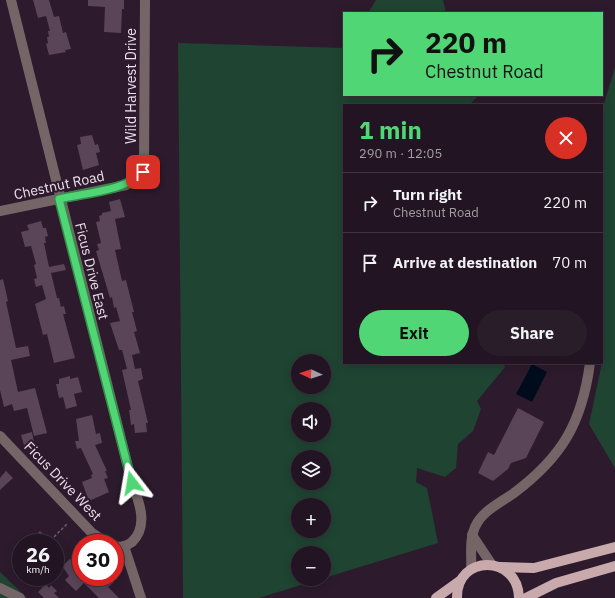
<!DOCTYPE html>
<html lang="en">
<head>
<meta charset="utf-8">
<style>
	body { margin:0; font-family:"IBM Plex Sans",sans-serif; background:#2a1d2a; color:#f1f3f6; height:100vh; display:flex; flex-direction:column; font-size:15px; white-space:nowrap }
	* { box-sizing:border-box; margin:0 }
	p { font-size:13px; color:#a29ea5 }
	.icon { flex:none; width:22px; height:22px; fill:none; stroke:currentColor; stroke-width:2; stroke-linecap:round; stroke-linejoin:round }
	.map { position:relative; flex:1; overflow:hidden }
	.side { position:absolute; left:343px; top:104px; width:260px; height:260px; display:flex; flex-direction:column; background:#221422; border-radius:0px; box-shadow:0 2px 10px #0003,0 0 0 1px #3f3340 }
	.side>* { flex:none }
	.top-card { position:absolute; left:343px; top:12px; width:260px; height:84px; border-radius:0px; box-shadow:0 2px 10px #0003,0 0 0 1px #3f3340; background:#50d674; color:#111; overflow:hidden }
	.needle { width:26px; rotate:273deg }
	.fabs { position:absolute; left:291px; top:354px; display:grid; gap:8px }
	.fabs a { display:grid; place-items:center; width:40px; height:40px; border-radius:50%; background:#221422; box-shadow:0 2px 10px #0003,0 0 0 1px #3f3340; font-size:20px }
	.speed { position:absolute; left:12px; top:534px; display:flex; gap:8px; font-size:20px; font-weight:700; text-align:center }
	.speed>* { display:grid; place-content:center; width:52px; height:52px; border-radius:50%; background:#221422; box-shadow:0 2px 10px #0003,0 0 0 1px #3f3340; line-height:1 }
	.speed small { font-size:10px; font-weight:400 }
	.speed .limit { border:6px solid #d22; background:#fff; color:#111 }
	.pin { position:absolute; display:grid; place-items:center; width:34px; height:34px; color:#fff; margin:-17px; border-radius:8px; box-shadow:0 2px 6px #0006 }
	.me { position:absolute; width:44px; margin:-22px; rotate:346deg; stroke-linejoin:round; filter:drop-shadow(0 0 3px #0008) }
	.turn { display:flex; align-items:center; gap:14px; height:84px; padding:0 16px; font-size:18px }
	.turn .icon { width:52px; height:52px; stroke-width:2.5 }
	.turn b { display:block; font-size:28px; line-height:34px }
	.round { display:grid; place-items:center; flex:none; width:42px; height:42px; border-radius:21px; background:#2a1d2a }
	.summary { display:flex; align-items:center; justify-content:space-between; height:68px; padding:0 16px }
	h1 { font-size:24px; font-weight:700; line-height:30px; color:#50d674 }
	.button { display:flex; gap:8px; margin-top:auto; padding:8px 16px }
	.button a { flex:1; height:46px; border-radius:24px; background:#50d674; color:#111; font-size:16px; font-weight:700; line-height:46px; text-align:center }
	.button a+a { background:#2a1d2a; color:#f1f3f6 }
	ul { padding:0; list-style:none }
	li { display:flex; align-items:center; gap:12px; height:60px; padding:0 16px; border-top:1px solid #3f3340 }
	li div { flex:1 }
	li b { display:block; font-size:15px }
	li em { font-style:normal }
	.map>svg:first-child { display:block }
	.green { fill:#1f4432; fill-rule:evenodd }
	.water { fill:#000c1c }
	.building { fill:#594458 }
	.lines { fill:none; stroke-linecap:round; stroke-linejoin:round }
	.path { stroke:#6a5a6a; stroke-width:1.5; stroke-dasharray:3 2; stroke-linecap:butt }
	.minor { stroke:#756567; stroke-width:10 }
	.major { stroke:#c8a9ac; stroke-width:10 }
	.route-casing { stroke:#348b4b; stroke-width:10 }
	.route { stroke:#50d674; stroke-width:7 }
	.labels { text-anchor:middle; stroke-width:4; stroke-linejoin:round; paint-order:stroke }
	.street-label { font-size:14px; fill:#ecdfeb; stroke:#2d1b2d }
</style>
</head>
<body>
<div class="map">
<svg width="615" height="598" viewBox="0 0 615 598">
	<rect width="100%" height="100%" fill="#2d1b2d"/>
	<g class="green">
		<path d="M376 0H443L446 13H368Z"/>
		<path d="M178 43 344 48V95H479L469 105H344V363H503L505 367 477 401 481 409 473 431 458 444 456 468 445 477 417 468 416 482 427 488 438 543 324 578V553H298V579H320L259 598H183ZM298 361H324V387H298ZM298 409H324V435H298ZM298 457H324V483H298ZM298 505H324V531H298Z"/>
		<path d="M615 67V468L589 424 602 363V110Z"/>
		<path d="M0 572 27 598H0Z"/>
	</g>
	<path class="water" d="M532 364 547 372 532 402 516 394Z"/>
	<g class="building">
		<path d="M33 0H49L54 17 59 16 63 33 66 32 71 49 65 50 66 52 49 55 46 44 48 43 47 37H49L48 31H50L46 16 38 18Z"/>
		<path d="M88 0H124V9H122L121 33 104 32 105 7 88 6Z"/>
		<path d="M92 135 95 145 98 144 100 152 96 153 99 165 83 170 77 145 81 144 80 137Z"/>
		<path d="M120 199 125 217 115 219 121 249 115 250 122 281 126 280 134 312H132L137 331 134 332 140 353 132 355 135 369 141 368 143 379 138 381 148 423H146L147 432 135 433 134 424 131 425 129 410H131L122 370 127 369 122 350H119L110 323 120 321 116 307 114 308 112 297 110 298 96 251 99 250 97 244 101 243 96 222 100 221 99 216 102 215V213L111 211 109 202Z"/>
		<path d="M41 221 43 228H46L48 236 45 237 46 243H44L49 267 64 264 66 270 51 273 57 298H59L61 307 64 306 66 314H63L75 358 54 363 47 334 43 335 35 304 46 299 42 285 36 287 34 279 37 278 34 265 36 264 31 246 25 247 21 232 29 230 27 225Z"/>
		<path d="M3 279 8 301 6 302 16 348 28 346 30 356 11 360 18 392 35 388 47 433 34 436 27 408 14 411 12 404 4 407 0 390V280Z"/>
		<path d="M70 376V379L78 377 82 392 74 394 77 406 66 409 63 397 59 398 56 384H59V379Z"/>
		<path d="M518 408 544 422 526 458 511 463 508 469 493 481 478 473 488 452 494 455Z"/>
		<path d="M92 415 96 434 100 433 102 443 95 445 107 471H105L108 478 104 479 109 492 89 501 82 482 92 478 91 475 93 474 81 448 77 449 75 441H79L76 419Z"/>
		<path d="M32 432 34 442 24 445 21 435Z"/>
		<path d="M6 471 13 478 0 490V478Z"/>
		<path d="M40 531 52 543H28Z"/>
		<path d="M70 559 81 567V577H110L114 582 108 587 119 598H99L84 583 76 591 65 580 69 576 62 566Z"/>
		<path d="M46 584 49 588 51 585 57 591 54 593 59 598H44L38 592Z"/>
	</g>
	<g class="lines">
		<path class="path" d="M54 537 68 523"/>
		<g class="minor">
			<path d="M11 0 132 483C139 501 149 526 132 542 128 545 121 548 115 546"/>
			<path d="M0 211 126 185 137 178 143 172 144 163 145 0"/>
			<path d="M0 436 92 533 107 543"/>
			<path d="M472 535 492 565"/>
			<path d="M124 546 141 598"/>
			<path d="M471 569C472 555 469 540 475 527 482 511 500 503 514 493 562 457 582 423 590 363"/>
			<path d="M0 588 20 598"/>
		</g>
		<g class="major">
			<path d="M500 567 534 568 615 547"/>
			<path d="M436 598 461 580"/>
			<path d="M457 598C456 554 518 554 519 598"/>
			<path d="M526 598 556 583 615 566"/>
		</g>
	</g>
	<g class="lines">
		<g class="route-casing">
			<path id="route" d="M132 483 59 199C84 193 126 191 143 172"/>
		</g>
		<use href="#route" class="route"/>
	</g>
	<g class="labels">
		<g class="street-label">
			<text transform="translate(131 86) rotate(-90)" y="5">Wild Harvest Drive</text>
			<text transform="translate(59 185) rotate(-12)" y="5">Chestnut Road</text>
			<text transform="translate(92 271) rotate(76)" y="5">Ficus Drive East</text>
			<text transform="translate(63 481) rotate(46)" y="5">Ficus Drive West</text>
		</g>
	</g>
</svg>
<div class="fabs">
<a><svg class="needle" viewBox="-14 -14 28 28"><path d="M0-13l5 13h-10z" fill="#e53935"/><path d="M0 13l5-13h-10z" fill="#a29ea5"/></svg></a>
<a><svg class="icon" aria-label="sound" viewBox="0 0 24 24"><path d="M4 9h4l5-4v14l-5-4H4zM17 9q2 3 0 6"/></svg></a>
<a><svg class="icon" aria-label="layers" viewBox="0 0 24 24"><path d="M12 4l9 5-9 5-9-5zM3 14l9 5 9-5"/></svg></a>
<a>+</a>
<a>−</a>
</div>
<div class="speed"><div>26<small>km/h</small></div><div class="limit">30</div></div>
<div class="pin" style="left:143px;top:172px;background:#d93025"><svg class="icon" aria-label="arrive" viewBox="0 0 24 24"><path d="M6 21V4h12l-3 4 3 4H6"/></svg></div>
<svg class="me" style="left:132px;top:483px" viewBox="-20 -20 40 40"><path d="M0-17L14 15 0 8-14 15z" fill="#50d674" stroke="#fff" stroke-width="4"/></svg>
<div class="top-card">
<div class="turn"><svg class="icon" aria-label="right" viewBox="0 0 24 24"><path d="M7 20v-9h11M14 6l5 5-5 5"/></svg><div><b>220 m</b>Chestnut Road</div></div>
</div>
<section class="side">
<div class="summary"><div><h1>1 min</h1><p>290 m · 12:05</p></div><a class="round" style="background:#d93025;color:#fff"><svg class="icon" aria-label="close" viewBox="0 0 24 24"><path d="M6 6l12 12M18 6L6 18"/></svg></a></div>
<ul>
<li><svg class="icon" aria-label="right" viewBox="0 0 24 24"><path d="M7 20v-9h11M14 6l5 5-5 5"/></svg><div><b>Turn right</b><p>Chestnut Road</p></div><em>220 m</em></li>
<li><svg class="icon" aria-label="arrive" viewBox="0 0 24 24"><path d="M6 21V4h12l-3 4 3 4H6"/></svg><div><b>Arrive at destination</b></div><em>70 m</em></li>
</ul>
<div class="button"><a>Exit</a><a>Share</a></div>
</section>
</div>
</body>
</html>
